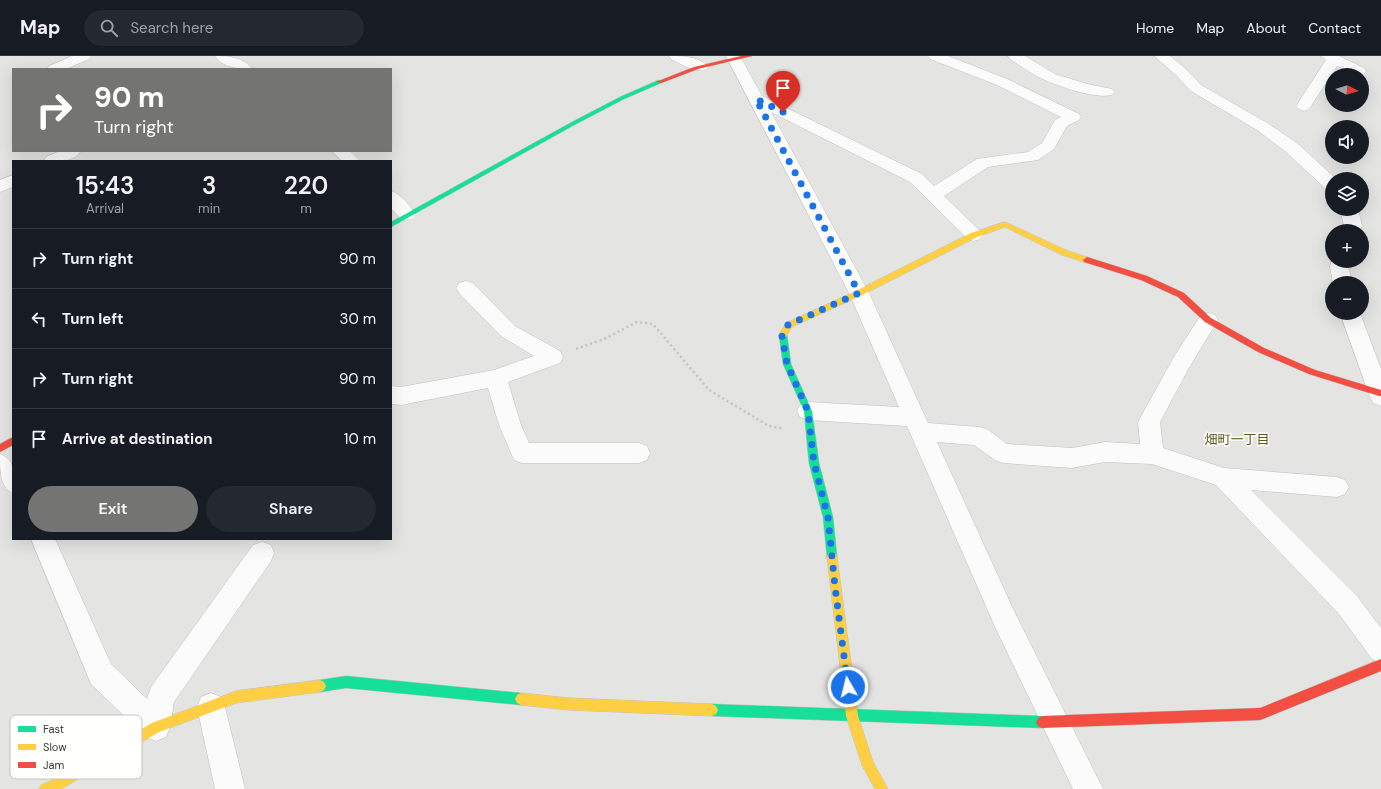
<!DOCTYPE html>
<html lang="en">
<head>
<meta charset="utf-8">
<style>
	body { margin:0; font-family:"DM Sans","Noto Sans JP",sans-serif; background:#242831; color:#f1f3f6; height:100vh; display:flex; flex-direction:column; font-size:15px; white-space:nowrap }
	* { box-sizing:border-box; margin:0 }
	p { font-size:13px; color:#9ea1a6 }
	.icon { flex:none; width:22px; height:22px; fill:none; stroke:currentColor; stroke-width:2; stroke-linecap:round; stroke-linejoin:round }
	.map { position:relative; flex:1; overflow:hidden }
	.drawer { position:absolute; left:12px; top:104px; width:380px; height:380px; display:flex; flex-direction:column; background:#171b24; border-radius:0px; box-shadow:0 4px 16px #0002 }
	.drawer>* { flex:none }
	.top-card { position:absolute; left:12px; top:12px; width:380px; height:84px; border-radius:0px; box-shadow:0 4px 16px #0002; background:#747473; color:#fff; overflow:hidden }
	.needle { width:26px; rotate:95deg }
	.controls { position:absolute; left:1325px; top:12px; display:grid; gap:8px }
	.controls a { display:grid; place-items:center; width:44px; height:44px; border-radius:50%; background:#171b24; box-shadow:0 4px 16px #0002; font-size:20px }
	.pin { position:absolute; display:grid; place-items:center; width:34px; height:34px; color:#fff; margin:-41px -17px; border-radius:50% 50% 50% 0; rotate:-45deg; box-shadow:0 0 4px #0007 }
	.pin .icon { rotate:45deg }
	.me { position:absolute; width:44px; margin:-22px; rotate:352deg; stroke-linejoin:round; filter:drop-shadow(0 0 3px #0008) }
	.turn { display:flex; align-items:center; gap:14px; height:84px; padding:0 16px; font-size:18px }
	.turn .icon { width:52px; height:52px; stroke-width:2.5 }
	.turn b { display:block; font-size:28px; line-height:34px }
	.eta { display:flex; justify-content:space-evenly; align-items:center; height:68px; text-align:center }
	.eta b { font-size:24px; font-weight:600; line-height:28px }
	.cta { display:flex; gap:8px; margin-top:auto; padding:8px 16px }
	.cta a { flex:1; height:46px; border-radius:24px; background:#747473; color:#fff; font-size:16px; font-weight:600; line-height:46px; text-align:center }
	.cta a+a { background:#242831; color:#f1f3f6 }
	ul { padding:0; list-style:none }
	li { display:flex; align-items:center; gap:12px; height:60px; padding:0 16px; border-top:1px solid #363941 }
	li div { flex:1 }
	li b { display:block; font-size:15px }
	li em { font-style:normal }
	header { display:flex; align-items:center; gap:24px; box-sizing:border-box; height:56px; padding:0 20px; background:#171b24; border-bottom:1px solid #363941 }
	header strong { font-size:19px }
	nav { display:flex; gap:22px; margin-inline-start:auto; font-size:14px }
	.search { width:280px; height:36px; background:#242831; display:flex; align-items:center; gap:10px; box-sizing:border-box; padding:0 14px; border-radius:22px; color:#9ea1a6; font-size:15px }
	.map>svg:first-child { display:block }
	.lines { fill:none; stroke-linecap:round; stroke-linejoin:round }
	.street-casing { stroke:#c1c1bf; stroke-width:1 }
	.fast-casing { stroke:#c1c1bf; stroke-width:1 }
	.slow-casing { stroke:#c1c1bf; stroke-width:1 }
	.jam-casing { stroke:#c1c1bf; stroke-width:1 }
	.path { stroke:#c3c3c2; stroke-width:2.5; stroke-dasharray:2 3; stroke-linecap:butt }
	.street { fill:#fbfbfb; fill-rule:evenodd }
	.fast { fill:#16e098; fill-rule:evenodd }
	.slow { fill:#ffcf43; fill-rule:evenodd }
	.jam { fill:#f24e42; fill-rule:evenodd }
	.route { stroke:#1a73e8; stroke-width:7; stroke-dasharray:0 12.6 }
	.labels { text-anchor:middle; stroke-width:3; stroke-linejoin:round; paint-order:stroke }
	.neighbourhood-label { font-size:13px; fill:#5d581c; stroke:#fffffe }
	.key { fill:#fffffe; stroke:#c3c3c2; stroke-width:1 }
	.key-label { font-size:11px; fill:#383837 }
</style>
</head>
<body>
<header>
<strong>Map</strong>
<div class="search"><svg class="icon" aria-label="search" viewBox="0 0 24 24"><circle cx="10" cy="10" r="6"/><path d="M15 15l6 6"/></svg>Search here</div>
<nav><a>Home</a><a>Map</a><a>About</a><a>Contact</a></nav>
</header>
<div class="map">
<svg width="1381" height="733" viewBox="0 0 1381 733">
	<rect width="100%" height="100%" fill="#e4e4e2"/>
	<g class="lines">
		<g class="street-casing">
			<g id="street">
				<path d="M72 0H91L89 3 66 13H47L49 10Z"/>
				<path d="M215 0C228 0 244 1 252 13 239 13 223 12 215 0Z"/>
				<path d="M669 0C681 0 700 0 708 11L706 14C695 17 681 8 671 3Z"/>
				<path d="M726 0H740L762 40 922 118 934 130 977 103 1028 96 1042 87 1055 64 1061 61 997 29 930 3 928 0H948L1007 23 1079 58 1081 61 1079 64 1067 70 1054 93 1038 104 988 111 944 140 980 175 983 179 980 183 974 185 968 183 910 126 771 56 869 237 928 367 979 371 987 373 1007 388 1072 392 1105 386 1140 388 1138 366 1175 299 1201 259 1208 257 1215 259 1218 264 1190 310 1160 366 1163 392 1224 412 1337 421 1345 424 1349 431 1345 438 1337 441 1251 434 1357 540 1381 572V607L1372 603 1339 558 1216 429 1152 408 1105 406 1072 412 1003 407 995 404 974 389 937 386 1014 555 1103 733H1073L996 573 907 370 808 364 800 361 797 355 800 349 808 346 899 351 849 237Z"/>
				<path d="M1008 0H1025L1055 18 1087 28 1112 33 1115 36 1112 39C1096 43 1061 31 1045 24 1033 19 1021 10 1010 3Z"/>
				<path d="M1154 0H1170L1186 13 1201 29 1269 68 1297 87 1336 123H1332V134L1326 133 1285 95 1257 74 1191 35 1176 19Z"/>
				<path d="M1321 0H1339L1364 12 1366 15 1364 18H1354L1337 10 1309 53 1304 55 1299 53 1296 50 1326 4Z"/>
				<path d="M60 95H81C73 107 56 105 44 105L46 101Z"/>
				<path d="M332 95H350L360 105H342Z"/>
				<path d="M13 119V131L0 136V124Z"/>
				<path d="M391 135C401 138 410 150 416 159L413 163C402 166 398 160 391 152Z"/>
				<path d="M1340 153H1358L1362 170 1360 175H1342L1344 170Z"/>
				<path d="M1332 204 1350 205 1348 211 1353 227H1333L1330 211Z"/>
				<path d="M466 225 473 227 515 270 560 295 563 301 560 307 508 326 521 369 529 387H639L647 390 650 397 647 404 639 407H522L514 404 499 369 488 332 401 349 391 348V330L401 331 494 314 534 300 501 280 459 237 456 232 459 227Z"/>
				<path d="M1340 257H1360L1381 313V350L1373 347 1370 341Z"/>
				<path d="M0 398C18 405 13 421 13 437 0 431 0 415 0 398Z"/>
				<path d="M31 483H55L111 608 147 643 151 631 253 489 262 486 271 489 274 497 271 505 174 646 170 671 166 681 156 685 146 681 91 628Z"/>
				<path d="M211 637 221 641 225 651 245 733H215L197 651 201 641Z"/>
			</g>
		</g>
		<g class="fast-casing">
			<g id="fast">
				<path d="M659 24 662 26 661 27 624 43 576 68 391 171V166L572 66 620 41Z"/>
				<path d="M783 276 787 279 791 308 812 355 819 407 833 461 837 501 836 504 832 506 828 504 827 501 823 461 809 407 804 355 783 308 779 279Z"/>
				<path d="M346 620 521 637 525 639 527 643 525 647 521 649 346 632 320 636 316 634 314 630 316 626 320 624Z"/>
				<path d="M712 648 1042 660 1046 662 1048 666 1046 670 1042 672 712 660 708 658 706 654 708 650Z"/>
			</g>
		</g>
		<g class="slow-casing">
			<g id="slow">
				<path d="M1005 166 1068 195 1090 202 1091 204 1087 207 1062 199 1005 171 977 181 862 239 792 271 786 281H780L779 279 786 267 856 235 971 177Z"/>
				<path d="M832 496 836 498 837 501 858 660 873 706 888 733H875L862 709 846 660 827 501 828 498Z"/>
				<path d="M320 624 324 626 326 630 324 634 320 636 236 647 159 676 61 733H39L41 729 53 724 152 667 236 635Z"/>
				<path d="M521 637 569 642 712 648 716 650 718 654 716 658 712 660 569 654 521 649 517 647 515 643 517 639Z"/>
			</g>
		</g>
		<g class="jam-casing">
			<g id="jam">
				<path d="M741 0H752L698 13 661 27 656 26 694 11Z"/>
				<path d="M1087 201 1147 220 1184 237 1211 262 1264 292 1315 314 1381 334V340H1379L1309 318 1258 296 1205 266 1178 241 1141 224 1084 206 1083 204Z"/>
				<path d="M13 381V389L0 396V388Z"/>
				<path d="M1381 603V615L1260 664 1042 672 1038 670 1036 666 1038 662 1042 660 1260 652Z"/>
			</g>
		</g>
		<path class="path" d="M576 293 604 283 637 266 653 268 709 334 769 370 784 373"/>
		<use href="#street" class="street"/>
		<use href="#fast" class="fast"/>
		<use href="#slow" class="slow"/>
		<use href="#jam" class="jam"/>
	</g>
	<g class="lines">
		<path class="route" d="M783 56 756 43 859 237 788 269 782 280 787 308 808 355 814 407 828 461 835 531 848 631"/>
	</g>
	<g class="labels">
		<g class="neighbourhood-label">
			<text x="1237" y="388">畑町一丁目</text>
		</g>
	</g>
	<rect x="10" y="659" width="132" height="64" rx="6" class="key"/>
	<rect x="18" y="670" width="18" height="6" fill="#16e098"/>
	<rect x="18" y="688" width="18" height="6" fill="#ffcf43"/>
	<rect x="18" y="706" width="18" height="6" fill="#f24e42"/>
	<g class="key-label">
		<text x="43" y="677">Fast</text>
		<text x="43" y="695">Slow</text>
		<text x="43" y="713">Jam</text>
	</g>
</svg>
<div class="controls">
<a><svg class="needle" viewBox="-14 -14 28 28"><path d="M0-13l5 13h-10z" fill="#e53935"/><path d="M0 13l5-13h-10z" fill="#9ea1a6"/></svg></a>
<a><svg class="icon" aria-label="sound" viewBox="0 0 24 24"><path d="M4 9h4l5-4v14l-5-4H4zM17 9q2 3 0 6"/></svg></a>
<a><svg class="icon" aria-label="layers" viewBox="0 0 24 24"><path d="M12 4l9 5-9 5-9-5zM3 14l9 5 9-5"/></svg></a>
<a>+</a>
<a>−</a>
</div>
<div class="pin" style="left:783px;top:56px;background:#d93025"><svg class="icon" aria-label="arrive" viewBox="0 0 24 24"><path d="M6 21V4h12l-3 4 3 4H6"/></svg></div>
<svg class="me" style="left:848px;top:631px" viewBox="-20 -20 40 40"><circle r="17" fill="#1a73e8" stroke="#fff" stroke-width="3"/><path d="M0-11L8 9 0 5-8 9z" fill="#fff"/></svg>
<div class="top-card">
<div class="turn"><svg class="icon" aria-label="right" viewBox="0 0 24 24"><path d="M7 20v-9h11M14 6l5 5-5 5"/></svg><div><b>90 m</b>Turn right</div></div>
</div>
<section class="drawer">
<div class="eta">
<div><b>15:43</b><p>Arrival</p></div>
<div><b>3</b><p>min</p></div>
<div><b>220</b><p>m</p></div>
</div>
<ul>
<li><svg class="icon" aria-label="right" viewBox="0 0 24 24"><path d="M7 20v-9h11M14 6l5 5-5 5"/></svg><div><b>Turn right</b></div><em>90 m</em></li>
<li><svg class="icon" aria-label="left" viewBox="0 0 24 24"><path d="M17 20v-9H6M10 6l-5 5 5 5"/></svg><div><b>Turn left</b></div><em>30 m</em></li>
<li><svg class="icon" aria-label="right" viewBox="0 0 24 24"><path d="M7 20v-9h11M14 6l5 5-5 5"/></svg><div><b>Turn right</b></div><em>90 m</em></li>
<li><svg class="icon" aria-label="arrive" viewBox="0 0 24 24"><path d="M6 21V4h12l-3 4 3 4H6"/></svg><div><b>Arrive at destination</b></div><em>10 m</em></li>
</ul>
<div class="cta"><a>Exit</a><a>Share</a></div>
</section>
</div>
</body>
</html>
